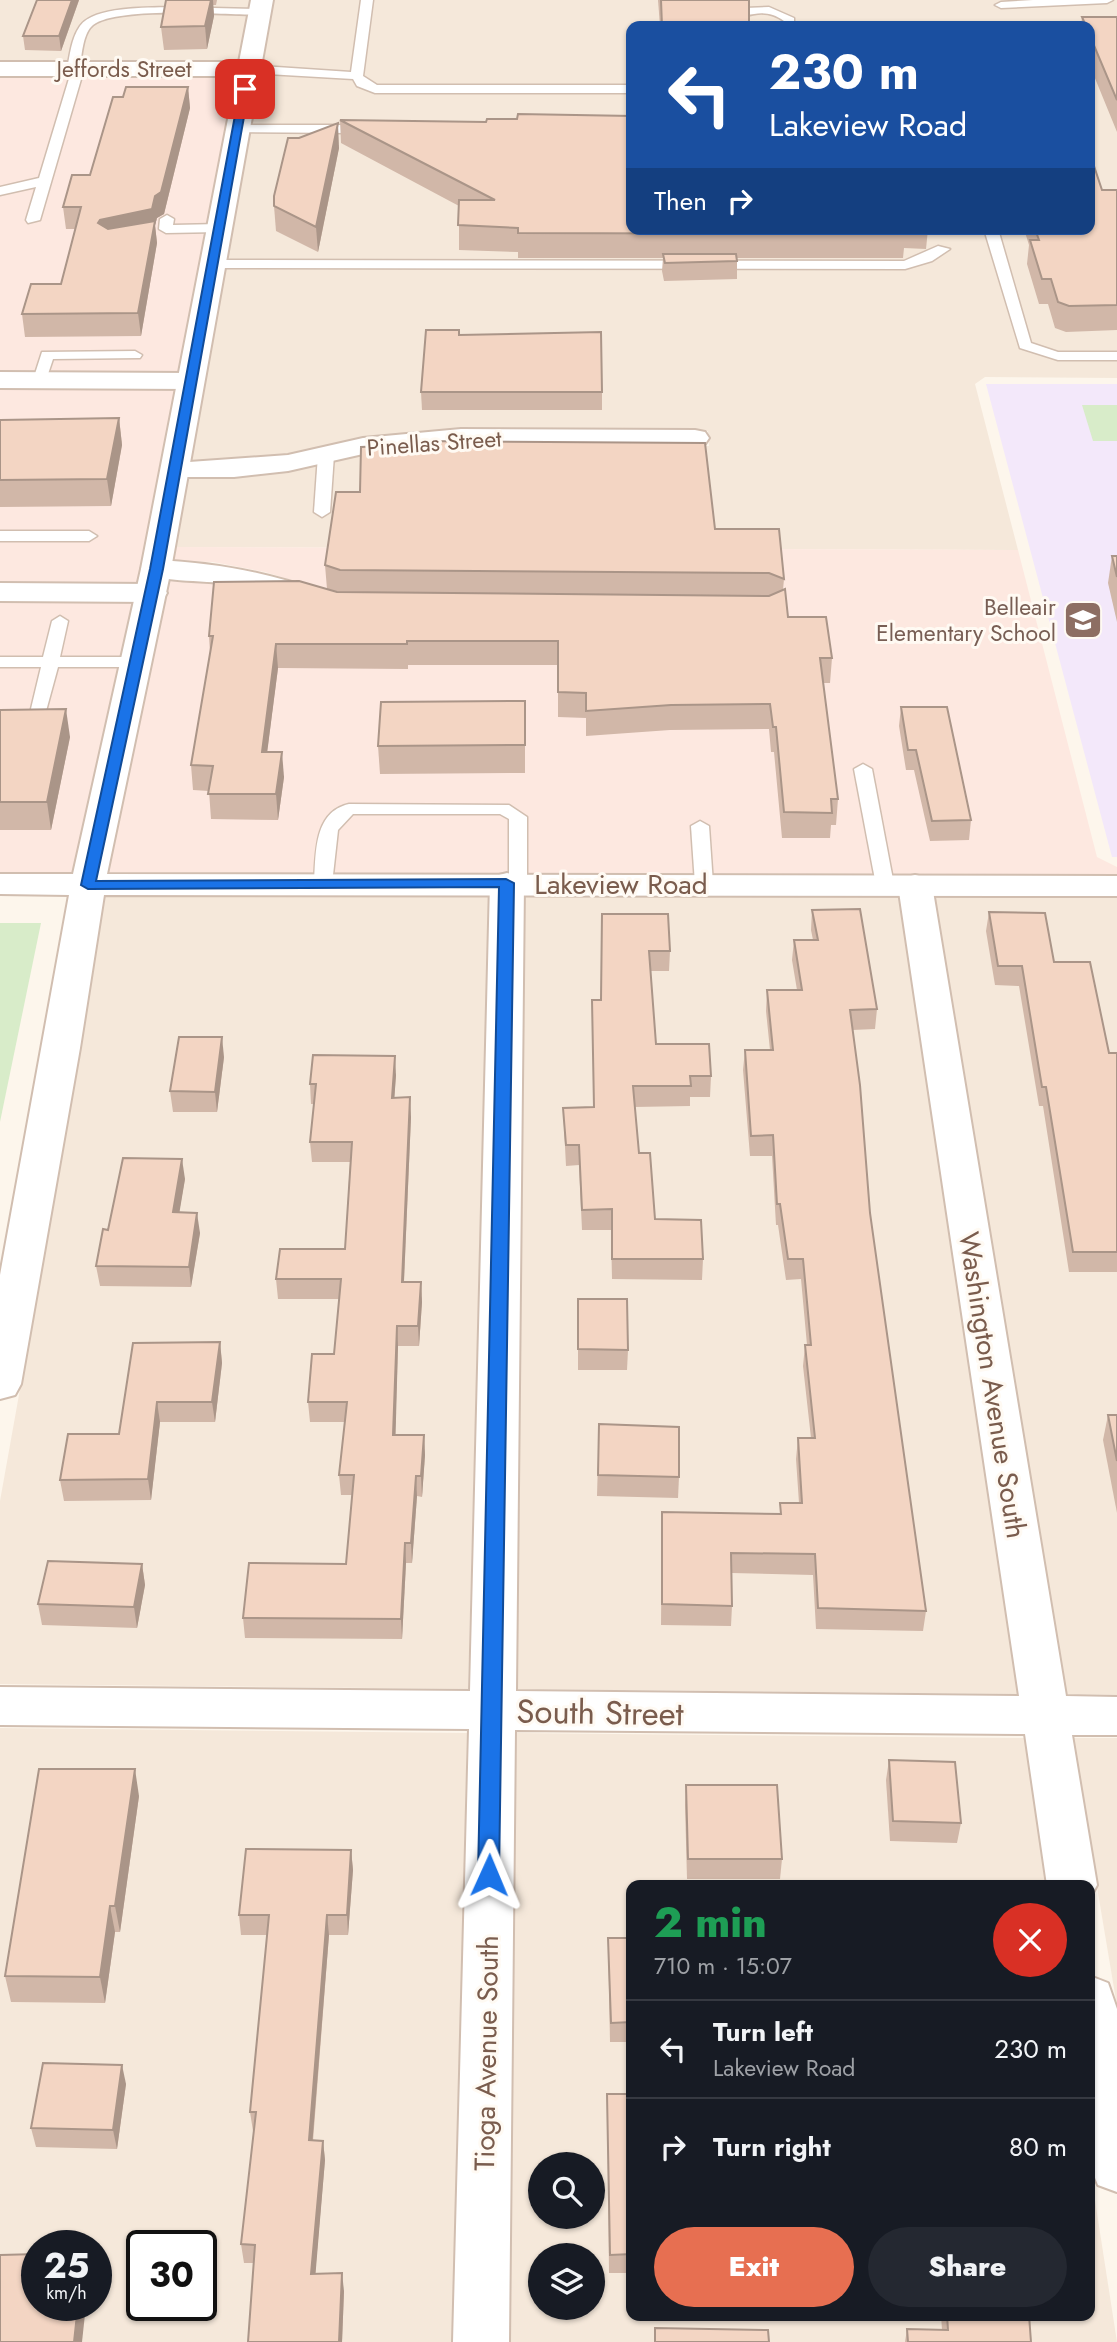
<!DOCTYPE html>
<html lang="en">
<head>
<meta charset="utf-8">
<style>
	body { margin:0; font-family:Jost,sans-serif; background:#242831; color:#f1f3f6; height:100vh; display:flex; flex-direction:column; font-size:26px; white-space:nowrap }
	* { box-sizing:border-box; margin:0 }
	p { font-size:23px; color:#9ea1a6 }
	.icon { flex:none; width:38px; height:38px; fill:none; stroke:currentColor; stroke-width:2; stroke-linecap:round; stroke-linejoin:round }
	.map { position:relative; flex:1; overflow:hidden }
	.drawer { position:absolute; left:626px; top:1880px; width:469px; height:441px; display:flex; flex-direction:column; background:#171b24; border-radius:14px; box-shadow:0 2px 5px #0004 }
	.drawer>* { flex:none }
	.guide { position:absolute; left:626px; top:21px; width:469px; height:214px; border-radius:14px; box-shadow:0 2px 5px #0004; background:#1a4fa0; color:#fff; overflow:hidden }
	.tools { position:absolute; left:528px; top:2152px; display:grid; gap:14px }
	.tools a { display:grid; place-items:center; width:77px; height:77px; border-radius:50%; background:#171b24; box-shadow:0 2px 5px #0004; font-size:35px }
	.speed { position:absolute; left:21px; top:2230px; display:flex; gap:14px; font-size:35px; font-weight:700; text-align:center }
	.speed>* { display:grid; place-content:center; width:91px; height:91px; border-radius:50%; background:#171b24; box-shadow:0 2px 5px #0004; line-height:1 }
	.speed small { font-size:18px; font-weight:400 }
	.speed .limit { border:4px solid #111; border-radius:10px; background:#fff; color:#111 }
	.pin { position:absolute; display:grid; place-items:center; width:60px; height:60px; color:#fff; margin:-30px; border-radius:14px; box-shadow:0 4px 10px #0006 }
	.me { position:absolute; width:77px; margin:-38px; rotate:1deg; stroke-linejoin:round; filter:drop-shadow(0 0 5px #0008) }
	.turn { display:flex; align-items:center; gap:24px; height:147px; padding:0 28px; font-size:32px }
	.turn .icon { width:91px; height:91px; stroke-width:2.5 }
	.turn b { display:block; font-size:49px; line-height:60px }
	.then { display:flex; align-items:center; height:66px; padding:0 28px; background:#0003; gap:14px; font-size:26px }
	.round { display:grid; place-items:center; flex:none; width:74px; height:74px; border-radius:37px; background:#242831 }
	.head { display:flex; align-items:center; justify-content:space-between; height:119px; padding:0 28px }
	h1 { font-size:42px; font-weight:800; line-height:52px; color:#1e9e55 }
	.primary-button { display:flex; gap:14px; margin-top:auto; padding:14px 28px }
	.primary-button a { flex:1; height:80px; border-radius:42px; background:#e76f51; color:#fff; font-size:28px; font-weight:800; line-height:80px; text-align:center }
	.primary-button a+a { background:#242831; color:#f1f3f6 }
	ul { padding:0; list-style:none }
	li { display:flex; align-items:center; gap:21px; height:98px; padding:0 28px; border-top:2px solid #363941 }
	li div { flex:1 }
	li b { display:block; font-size:26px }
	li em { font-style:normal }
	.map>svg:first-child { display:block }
	.residential { fill:#f5e8da; fill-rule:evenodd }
	.commercial { fill:#fde8e0 }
	.education { fill:#f3e8fa }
	.green { fill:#d8ecc9 }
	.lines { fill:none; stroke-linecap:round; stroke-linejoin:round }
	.service-casing { stroke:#d1beb0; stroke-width:3 }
	.minor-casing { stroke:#d1beb0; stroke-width:4 }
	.tertiary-casing { stroke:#d1beb0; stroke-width:4 }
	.service { fill:#fff; fill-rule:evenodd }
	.minor { fill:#fff; fill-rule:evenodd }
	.tertiary { fill:#fff; fill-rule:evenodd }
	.wall { fill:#d1b7a8 }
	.shaded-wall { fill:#aa9588 }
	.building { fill:#f3d5c3; stroke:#aa9588; stroke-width:2 }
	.route { fill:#1a73e8; stroke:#114b97; stroke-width:2 }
	.labels { text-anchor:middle; stroke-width:6; stroke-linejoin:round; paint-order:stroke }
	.far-street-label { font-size:23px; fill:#7a5c4d; stroke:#fffaf3 }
	.far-education-label { font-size:23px; fill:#785e54; stroke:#fffaf3; text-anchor:end }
	.street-label { font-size:28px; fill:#7a5c4d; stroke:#fffaf3 }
	.near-street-label { font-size:33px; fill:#7a5c4d; stroke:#fffaf3 }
</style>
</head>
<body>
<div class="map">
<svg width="1117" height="2342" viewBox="0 0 1117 2342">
	<rect width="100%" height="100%" fill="#fdf6ec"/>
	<g class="residential">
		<path d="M0 0H251L239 60 63 64H0Z"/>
		<path d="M273 0H1117V378L985 377 975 384 1018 550 175 547 187 478 290 471 367 454 462 445 709 446 708 431 460 429 361 439 285 455 190 462ZM632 26H1090V229H632Z"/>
		<path d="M489 895 468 1689 0 1684V1501L81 1048 103 897Z"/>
		<path d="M524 895 899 897 1018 1694 514 1689Z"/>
		<path d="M934 898H1117V1695L1065 1694Z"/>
		<path d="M0 1728 467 1733 453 2342H0ZM37 2245H96V2305H37ZM142 2245H201V2305H142Z"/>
		<path d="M515 1733 1025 1738 1047 1885H632V2315H1090V2168L1117 2342H509ZM541 2165H593V2217H541ZM541 2256H593V2308H541Z"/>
		<path d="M1072 1738H1117V2006Z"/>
	</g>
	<g class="commercial">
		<path d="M0 73 236 74 179 374 0 373Z"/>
		<path d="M0 387 176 388 138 584 0 583Z"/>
		<path d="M175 547 1018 550 1097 857 1117 867V874L107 873 170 579 343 596 265 572 213 562 173 561Z"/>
		<path d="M0 602H134L73 873 0 872Z"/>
	</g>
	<path class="education" d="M986 384H1117V857H1112Z"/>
	<g class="green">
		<path d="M1082 405H1117V441H1093Z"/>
		<path d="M0 923H41L0 1122Z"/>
	</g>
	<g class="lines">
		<g class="service-casing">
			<g id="service">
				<path d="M361 0H373L363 76 377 85H632V93H375L357 86 353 79 248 73 242 69 248 65 351 72Z"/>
				<path d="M1033 0H1113L1107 3 1001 8 995 5 1001 2Z"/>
				<path d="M170 7 260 9 266 12 260 15C225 15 119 6 93 25 83 33 82 54 80 66L84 69 40 220 28 223 26 220 36 187 0 195V187L39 178 71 72 67 69C70 55 71 39 80 26 94 6 147 8 170 7Z"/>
				<path d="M769 7 794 18V26H782L784 21C766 8 750 14 731 21L725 17 745 8Z"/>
				<path d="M239 125H349L355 129 349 133 235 132V126Z"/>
				<path d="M167 215 174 219 173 225 220 224 227 228 220 232 166 233 159 229 160 219Z"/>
				<path d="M984 229H998L1031 343 1058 352H1117V360H1058L1020 348Z"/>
				<path d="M938 246 950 249 932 261 905 269 214 268 207 264 214 260 904 261Z"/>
				<path d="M135 351 142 355 140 358 53 359 45 383H35L33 380 42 352Z"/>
				<path d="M326 450 334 455 330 512 322 517 314 512 318 455Z"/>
				<path d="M0 531H89L97 536 89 541H0Z"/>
				<path d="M60 616 68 621 60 657H137L145 662 137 667H58L43 722 0 723V713H30L41 667H0V657H43L52 621Z"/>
				<path d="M863 764 872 769 894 885 885 891 876 885 854 769Z"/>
				<path d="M349 804 509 805 527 817V883L518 889 509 883V819L500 814H353L338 830 332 884 330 888H316L314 884C316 855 313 812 349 804Z"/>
				<path d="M700 821 709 826 713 884 704 890 695 884 691 826Z"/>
			</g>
		</g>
		<g class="minor-casing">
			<g id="minor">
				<path d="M0 62H248L259 69 248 76H0Z"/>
				<path d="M0 372 191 373 200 375 204 381 200 387 191 389 0 388Z"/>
				<path d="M461 429 695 430 705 432 709 438 705 444 695 446 461 445 363 454 288 471 234 477H165L161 471 165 465 175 463 288 455 363 438Z"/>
				<path d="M156 560C217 563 265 572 323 592L327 598 323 604C300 610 277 594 255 588 219 579 181 584 146 575L141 569 146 563Z"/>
				<path d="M0 583 152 584 163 587 167 593 163 599 152 602 0 601Z"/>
				<path d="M507 873 519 876 524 883 516 1691 1019 1696 898 885 903 878 915 875 927 878 932 885 1066 1696 1117 1697V1735H1072L1097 1885 1090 1898V1885H1047L1025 1734 515 1730 509 2342H453L469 1729 0 1725V1687L470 1691 490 883 495 876Z"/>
				<path d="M1090 1976 1108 1983 1117 2009V2192L1098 2185 1090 2166Z"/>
			</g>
		</g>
		<g class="tertiary-casing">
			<path id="tertiary" d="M251 0H273L171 569 107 874 1117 876V896L104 895 80 1048 21 1384 15 1395 0 1399V1275L69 895 0 894V874H73L141 569Z"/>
		</g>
		<use href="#service" class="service"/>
		<use href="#minor" class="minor"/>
		<use href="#tertiary" class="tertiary"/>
	</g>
	<g class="wall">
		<path d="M37 0H79L61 51 25 50 23 36Z"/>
		<path d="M166 0H217L216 5H213L214 16 207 49 164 50 161 27Z"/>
		<path d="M658 0H749V26H660Z"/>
		<path d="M1082 17H1117V132L1090 66V26H1081Z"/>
		<path d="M188 87 190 108 164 214 157 218 155 225 157 243 141 336 25 337 22 314 61 284 75 229H66L63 207 90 175 123 97Z"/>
		<path d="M340 120 632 229H928L926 249 904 248 903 258H737V279L664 281 662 271 663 258H518V252L459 250V206L341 143Z"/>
		<path d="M299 138 339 148 318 252 276 231 274 206Z"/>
		<path d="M1102 190H1117V330L1066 332 1055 328 1048 304H1039L1027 264 1029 245 1024 229H1090Z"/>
		<path d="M460 335 602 392V410H422L421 392Z"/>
		<path d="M119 418 122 445 111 506 0 507V420Z"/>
		<path d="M715 529 784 579 783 590 788 617 832 658 830 683H823L838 799 836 825H831L830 838H782L774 752H771L769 729 670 730 586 736V718L558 717V665H408V669L278 668 267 752 284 777 278 820 211 819 209 791 193 790 191 765 210 652 209 636 327 589 325 565Z"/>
		<path d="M1112 556H1117V622L1108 583Z"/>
		<path d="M525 701V773L380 774 378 746Z"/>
		<path d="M901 707 971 820 969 840 930 841 914 770H906L899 726Z"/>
		<path d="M0 710 70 737 51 830H0Z"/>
		<path d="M812 910 877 1009 875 1029 852 1030 870 1213 926 1611 923 1631 816 1629 813 1575 732 1573V1606L731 1626 661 1625 662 1512 780 1514V1503H799L796 1459 798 1438H811L803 1366 805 1345H807L801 1279 786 1280 778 1225H776L772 1156H750L743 1070 745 1050H770L766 1011 767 990H797L792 960 794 940H813L811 930Z"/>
		<path d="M989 912 1054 962 1109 1053H1117V1272H1069L1043 1106H1039L1019 986 995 985 986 931Z"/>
		<path d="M602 914 670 951 669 971H650L656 1044 711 1076 710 1097H690V1106L634 1107 639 1153 655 1219 703 1259 702 1280 612 1279 611 1230H582L579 1165 566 1166 563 1108 593 1107 601 1000Z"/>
		<path d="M224 1057 217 1112H173L170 1091Z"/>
		<path d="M396 1075 394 1098 411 1117 404 1282H421L422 1302 419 1346H398L395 1435H424L425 1455 422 1497 417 1496 412 1563H406L402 1639 245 1638 243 1618 346 1564 352 1495H341L339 1475 345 1422H310L308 1402 334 1354 339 1299H278L276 1279 345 1249 350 1162H312L310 1142 314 1104H311L310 1084Z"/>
		<path d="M185 1179 179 1212 200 1233 191 1287 100 1286 96 1266 108 1230Z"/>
		<path d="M578 1299 628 1350 627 1370H578Z"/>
		<path d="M220 1342 222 1363 215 1422H160L151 1500 64 1501 60 1480 119 1434Z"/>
		<path d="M1108 1415H1117V1513L1103 1440Z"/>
		<path d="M599 1424 679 1477 678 1498 597 1496Z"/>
		<path d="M142 1564 145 1585 137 1628 42 1625 38 1604Z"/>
		<path d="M889 1760 961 1823 957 1843 890 1841 886 1780Z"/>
		<path d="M686 1785 782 1859 780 1879H687L685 1805Z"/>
		<path d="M139 1796 120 1932H115L105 2003 11 2002 5 1976Z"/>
		<path d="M351 1850 353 1870 348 1935H329L313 2141H323L325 2160 315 2274 344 2291 342 2342H248L254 2263H244L241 2244 254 2131H253L250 2112 267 1935H241L239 1915Z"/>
		<path d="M608 1938H632V2042H610Z"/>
		<path d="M126 2084 117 2149 36 2147 31 2128Z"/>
		<path d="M607 2094H632V2273H609Z"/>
		<path d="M941 2315H1029L1031 2342H905L907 2329 942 2330Z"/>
	</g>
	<g class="shaded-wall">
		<path d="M72 0H79L61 51 59 36Z"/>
		<path d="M211 0H213L214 16 207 49 205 26Z"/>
		<path d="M188 87 190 108 164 214 157 218 155 225 157 243 141 336 138 313 98 223Z"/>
		<path d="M338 123 339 148 318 252 316 227Z"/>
		<path d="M119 418 122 445 111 506 107 479Z"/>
		<path d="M276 644 278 668 264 777 262 752Z"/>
		<path d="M66 709 70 737 51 830 47 802Z"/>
		<path d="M282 752 284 777 278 820 276 794Z"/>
		<path d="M222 1037 224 1057 217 1112 215 1092Z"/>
		<path d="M395 1056 396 1075 393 1118 392 1098Z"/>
		<path d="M410 1097 411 1117 403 1302 402 1282Z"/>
		<path d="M182 1159 185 1179 176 1233 173 1212Z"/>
		<path d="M197 1213 200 1233 191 1287 189 1267Z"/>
		<path d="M421 1282 422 1302 419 1346 418 1326Z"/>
		<path d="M397 1326 398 1346 395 1455 393 1435Z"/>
		<path d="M220 1342 222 1363 215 1422 212 1402Z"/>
		<path d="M157 1402 160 1422 151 1500 148 1479Z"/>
		<path d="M424 1435 425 1455 422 1497 421 1476Z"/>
		<path d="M416 1476 417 1496 412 1563 411 1543Z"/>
		<path d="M405 1543 406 1563 402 1639 401 1619Z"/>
		<path d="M142 1564 145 1585 137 1628 134 1607Z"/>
		<path d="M135 1769 139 1796 120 1932 115 1906Z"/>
		<path d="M351 1850 353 1870 348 1935 347 1915Z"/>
		<path d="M110 1906 115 1932 105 2003 100 1977Z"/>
		<path d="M327 1915 329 1935 311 2159 309 2140Z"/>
		<path d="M122 2065 126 2084 117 2149 113 2130Z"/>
		<path d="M323 2141 325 2160 314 2292 311 2274Z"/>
		<path d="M342 2273 344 2291 342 2342H339Z"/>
		<path d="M78 2305H86L82 2342H74Z"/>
	</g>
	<g class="building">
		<path d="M37 0H72L59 36H23Z"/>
		<path d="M166 0H211L205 26 161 27Z"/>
		<path d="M661 0H749V26H662Z"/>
		<path d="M1082 17H1117V100L1090 36V26H1086Z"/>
		<path d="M126 87H188L161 192 155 196 152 209 100 220 98 223 108 229 155 221 138 313 22 314 31 284H61L81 207H63L72 175H90L113 97H123Z"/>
		<path d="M518 114 632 116V229H905V234L518 233V228L458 225 459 200H495L340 120 486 122 487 119H517Z"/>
		<path d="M338 123 316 227 274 206V196L288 138H299Z"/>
		<path d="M1090 154 1102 190H1117V305L1069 306 1058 302 1051 279H1042L1030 240H1039L1035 229H1090Z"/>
		<path d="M663 254H736L737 261 665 263Z"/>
		<path d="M426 330H459V335L601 332 602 392H421Z"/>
		<path d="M119 418 107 479 0 480V420Z"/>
		<path d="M416 441 705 443 715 529H779L784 579 769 573 340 570 325 565 336 492H360L361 447 408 445V442Z"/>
		<path d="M1112 556H1117V577Z"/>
		<path d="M299 581 337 592 769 596 785 589 788 617H826L832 658H820L838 799H831L832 813 784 812 776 727H773L770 704 671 705 586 711V693L558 692V641H407V644H276L262 752H282L276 794H208L213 766 191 765 213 636H209L214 582Z"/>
		<path d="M525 701V745L378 746 381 702Z"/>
		<path d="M901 707H947L971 820 932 821 916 750H908Z"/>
		<path d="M66 709 47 802H0V710Z"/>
		<path d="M860 909 877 1009 850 1010 860 1085 870 1213 926 1611 818 1608 815 1554 731 1553 732 1606 662 1604V1512L781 1514 780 1503H802L798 1438H815L805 1345H811L803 1259H788L780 1204H777L773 1135 751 1136 745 1050H773L767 990H802L794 940H818L812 910Z"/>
		<path d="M989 912 1045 913 1054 962H1090L1109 1053H1117V1252H1073L1046 1087H1042L1022 966H998Z"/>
		<path d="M602 914H668L670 951H649L656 1044H709L711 1076H690L691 1086H633L639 1153H650L655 1219 701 1220 703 1259H612V1209L582 1210 579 1145H566L563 1108 594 1107 592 1000H601Z"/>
		<path d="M179 1037H222L215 1092 170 1091Z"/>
		<path d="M313 1055 395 1056 392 1098 410 1097 402 1282H421L418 1326H397L393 1435H424L421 1476H416L411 1543H405L401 1619 243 1618 249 1563 346 1564 354 1475H339L347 1402H308L312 1354H334L341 1279H276L280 1249H345L352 1142H310L316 1084H310Z"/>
		<path d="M123 1158 182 1159 173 1212 197 1213 189 1267 96 1266 103 1229 108 1230Z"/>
		<path d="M578 1299H627L628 1350 578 1349Z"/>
		<path d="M220 1342 212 1402H157L148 1479 60 1480 68 1434H119L133 1343Z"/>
		<path d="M1108 1415H1117V1461Z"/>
		<path d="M599 1424 679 1427V1477L598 1475Z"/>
		<path d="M48 1561 142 1564 134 1607 38 1604Z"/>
		<path d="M889 1760 955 1762 961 1823 893 1821Z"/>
		<path d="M39 1769H135L115 1906H110L100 1977 5 1976Z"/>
		<path d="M686 1785H777L782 1859H688Z"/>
		<path d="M246 1849 351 1850 347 1915H327L309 2140 323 2141 311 2274 342 2273 339 2342H248L255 2245 241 2244 256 2112H250L269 1915H239Z"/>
		<path d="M608 1938H632V2022L611 2023Z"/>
		<path d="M43 2063 122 2065 113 2130 31 2128Z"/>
		<path d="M607 2094H632V2254L610 2255Z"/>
		<path d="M37 2254V2305H78L74 2342H0V2255Z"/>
		<path d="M947 2315H1029L1031 2342H908L907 2329 948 2330Z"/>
		<path d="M655 2328 768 2330 769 2342H655Z"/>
	</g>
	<path class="route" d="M245 86 249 89 163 569 96 881 506 879 514 883 499 1875 496 1881 489 1884 481 1881 478 1875 499 887 88 889 81 885 150 569 240 89Z"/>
	<defs>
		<g id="school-square" transform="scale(2.0125)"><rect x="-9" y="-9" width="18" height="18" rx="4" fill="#8d6e63" stroke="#fffaf3"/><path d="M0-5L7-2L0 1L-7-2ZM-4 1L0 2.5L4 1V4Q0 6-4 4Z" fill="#fff"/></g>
	</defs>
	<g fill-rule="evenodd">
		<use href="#school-square" x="1083" y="620"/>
	</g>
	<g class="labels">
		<g class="far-street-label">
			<text x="124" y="77">Jeffords Street</text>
			<text transform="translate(434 443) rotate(-4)" y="8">Pinellas Street</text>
		</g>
		<g class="far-education-label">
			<text x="1056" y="615">Belleair<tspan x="1056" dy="26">Elementary School</tspan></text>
		</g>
		<g class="street-label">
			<text x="621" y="894">Lakeview Road</text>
			<text transform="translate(993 1385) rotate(81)" y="10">Washington Avenue South</text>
			<text transform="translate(486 2053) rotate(-89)" y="10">Tioga Avenue South</text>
		</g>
		<g class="near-street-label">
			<text transform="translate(600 1712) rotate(1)" y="12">South Street</text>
		</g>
	</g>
</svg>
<div class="tools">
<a><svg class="icon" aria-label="search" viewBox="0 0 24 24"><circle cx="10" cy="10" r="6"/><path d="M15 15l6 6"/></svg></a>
<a><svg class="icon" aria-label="layers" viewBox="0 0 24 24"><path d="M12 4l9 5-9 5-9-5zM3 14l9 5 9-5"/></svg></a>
</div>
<div class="speed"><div>25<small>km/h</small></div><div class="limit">30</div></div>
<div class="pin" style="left:245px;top:89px;background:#d93025"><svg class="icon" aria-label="arrive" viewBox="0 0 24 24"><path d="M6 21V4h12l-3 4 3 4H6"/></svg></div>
<svg class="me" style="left:489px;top:1875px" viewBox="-20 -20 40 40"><path d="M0-17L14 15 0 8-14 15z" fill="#1a73e8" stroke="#fff" stroke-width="4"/></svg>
<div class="guide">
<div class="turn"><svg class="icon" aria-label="left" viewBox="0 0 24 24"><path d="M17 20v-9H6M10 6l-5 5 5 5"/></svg><div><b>230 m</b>Lakeview Road</div></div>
<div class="then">Then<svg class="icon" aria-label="right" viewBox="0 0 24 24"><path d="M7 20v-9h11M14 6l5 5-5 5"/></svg></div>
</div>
<section class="drawer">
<div class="head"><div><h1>2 min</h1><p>710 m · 15:07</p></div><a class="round" style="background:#d93025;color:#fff"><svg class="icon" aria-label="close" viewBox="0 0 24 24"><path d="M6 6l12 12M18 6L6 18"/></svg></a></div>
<ul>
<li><svg class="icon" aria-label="left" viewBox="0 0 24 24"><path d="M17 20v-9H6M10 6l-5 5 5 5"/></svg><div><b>Turn left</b><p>Lakeview Road</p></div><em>230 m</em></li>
<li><svg class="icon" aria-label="right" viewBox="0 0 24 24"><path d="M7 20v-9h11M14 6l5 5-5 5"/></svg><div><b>Turn right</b></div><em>80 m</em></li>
</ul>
<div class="primary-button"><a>Exit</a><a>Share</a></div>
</section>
</div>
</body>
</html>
